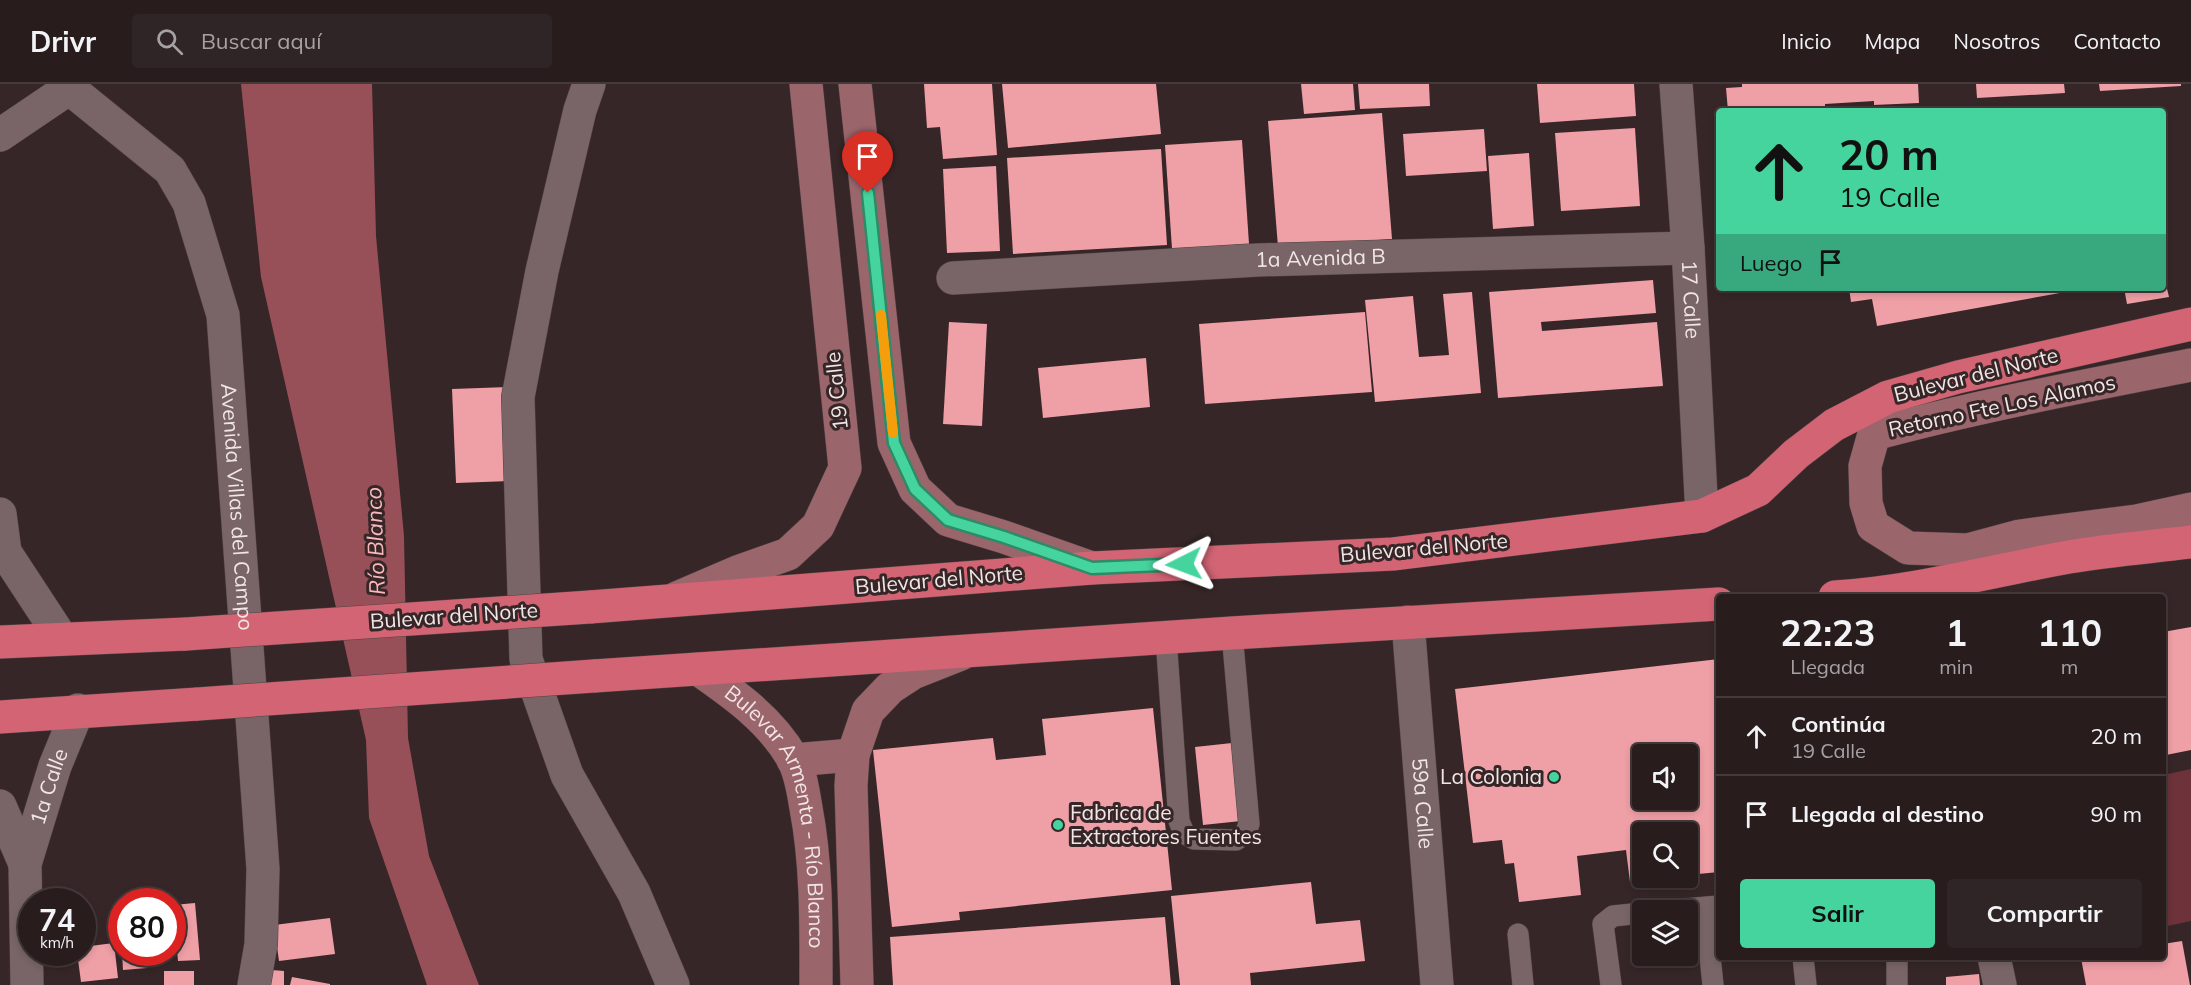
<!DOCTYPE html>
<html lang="es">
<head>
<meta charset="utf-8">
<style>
	body { margin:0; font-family:Mulish,sans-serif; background:#302526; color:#f1f3f6; height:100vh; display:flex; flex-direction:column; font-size:22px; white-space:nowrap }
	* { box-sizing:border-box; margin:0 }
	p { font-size:20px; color:#a5a1a4 }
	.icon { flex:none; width:33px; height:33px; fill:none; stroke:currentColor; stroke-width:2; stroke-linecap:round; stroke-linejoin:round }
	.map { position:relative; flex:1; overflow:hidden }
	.panel { position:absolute; left:1716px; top:510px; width:450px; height:366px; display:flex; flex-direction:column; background:#281c1d; border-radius:6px; box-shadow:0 3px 9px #0003,0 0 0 2px #443a3b }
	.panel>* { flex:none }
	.guide { position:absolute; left:1716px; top:24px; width:450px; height:183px; border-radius:6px; box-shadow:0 3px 9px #0003,0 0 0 2px #443a3b; background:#46d49e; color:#111; overflow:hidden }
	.fabs { position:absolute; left:1632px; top:660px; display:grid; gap:12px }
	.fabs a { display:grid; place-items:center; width:66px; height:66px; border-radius:6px; background:#281c1d; box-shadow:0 3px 9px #0003,0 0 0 2px #443a3b; font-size:30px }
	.speed { position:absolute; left:18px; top:804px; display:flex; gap:12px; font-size:30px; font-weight:700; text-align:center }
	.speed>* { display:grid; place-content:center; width:78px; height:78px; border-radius:50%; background:#281c1d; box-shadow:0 3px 9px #0003,0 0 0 2px #443a3b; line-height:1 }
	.speed small { font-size:15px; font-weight:400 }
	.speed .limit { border:9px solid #d22; background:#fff; color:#111 }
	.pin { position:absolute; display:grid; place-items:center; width:51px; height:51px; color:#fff; margin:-62px -26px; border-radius:50% 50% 50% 0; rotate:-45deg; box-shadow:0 0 6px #0007 }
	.pin .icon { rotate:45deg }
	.me { position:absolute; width:66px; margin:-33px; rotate:267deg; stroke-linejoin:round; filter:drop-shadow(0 0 4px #0008) }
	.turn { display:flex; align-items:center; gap:21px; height:126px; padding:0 24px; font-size:27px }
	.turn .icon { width:78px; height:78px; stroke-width:2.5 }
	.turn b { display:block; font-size:42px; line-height:51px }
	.then { display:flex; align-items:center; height:57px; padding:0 24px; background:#0003; gap:12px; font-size:22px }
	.eta { display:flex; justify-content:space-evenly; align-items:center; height:102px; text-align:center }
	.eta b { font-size:36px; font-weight:700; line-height:42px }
	.primary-button { display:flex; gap:12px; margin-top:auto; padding:12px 24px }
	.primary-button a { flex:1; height:69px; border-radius:6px; background:#46d49e; color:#111; font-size:24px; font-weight:700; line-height:69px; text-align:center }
	.primary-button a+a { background:#302526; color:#f1f3f6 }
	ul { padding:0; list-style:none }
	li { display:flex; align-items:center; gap:18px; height:78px; padding:0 24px; border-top:2px solid #443a3b }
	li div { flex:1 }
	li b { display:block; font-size:22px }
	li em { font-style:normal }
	header { display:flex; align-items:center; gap:36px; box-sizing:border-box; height:84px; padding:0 30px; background:#281c1d; border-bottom:2px solid #443a3b }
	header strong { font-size:28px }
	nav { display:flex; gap:33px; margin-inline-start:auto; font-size:21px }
	.search { width:420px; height:54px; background:#302526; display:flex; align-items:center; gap:15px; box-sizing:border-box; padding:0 21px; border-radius:6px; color:#a5a1a4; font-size:22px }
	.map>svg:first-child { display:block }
	.green { fill:#6d323a }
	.water { fill:#985058 }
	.building { fill:#ef9fa6; fill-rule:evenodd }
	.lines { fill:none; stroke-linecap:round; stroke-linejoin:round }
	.service-casing { stroke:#504343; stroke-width:22 }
	.minor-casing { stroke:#504343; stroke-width:34 }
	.tertiary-casing { stroke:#504343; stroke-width:34 }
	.secondary-casing { stroke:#504343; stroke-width:34 }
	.trunk-casing { stroke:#504343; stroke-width:34 }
	.service { stroke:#796567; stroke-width:21 }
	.minor { stroke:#796567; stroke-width:33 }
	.tertiary { stroke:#796567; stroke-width:33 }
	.secondary { stroke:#9b656c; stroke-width:33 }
	.trunk { stroke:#d26474; stroke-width:33 }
	.trunk-bridge-casing { stroke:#504343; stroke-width:34; stroke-linecap:butt }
	.trunk-bridge { stroke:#d26474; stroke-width:33 }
	.route-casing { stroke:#2e8a67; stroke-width:15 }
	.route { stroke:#46d49e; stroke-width:10 }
	.slow { stroke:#f59e0b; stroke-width:10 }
	.poi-dot { fill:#46d49e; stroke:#362627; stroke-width:2 }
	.labels { text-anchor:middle; stroke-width:6; stroke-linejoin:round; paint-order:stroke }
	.street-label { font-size:21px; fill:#f1e6e6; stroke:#362627 }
	.poi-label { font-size:21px; fill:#f1e6e6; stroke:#362627; text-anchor:end }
	.water-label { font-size:22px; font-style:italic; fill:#f9b8bd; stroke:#362627 }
</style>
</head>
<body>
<header>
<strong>Drivr</strong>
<div class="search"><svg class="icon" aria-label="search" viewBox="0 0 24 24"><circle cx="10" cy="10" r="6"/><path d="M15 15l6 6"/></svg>Buscar aquí</div>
<nav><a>Inicio</a><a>Mapa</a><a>Nosotros</a><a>Contacto</a></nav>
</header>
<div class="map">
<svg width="2191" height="901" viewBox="0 0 2191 901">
	<rect width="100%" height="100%" fill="#362627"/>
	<path class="green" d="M2191 685V837L2163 843V691Z"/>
	<path class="water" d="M241 0H372L376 152 404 452 408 654 429 772 479 901H427L369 734 366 656 261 193Z"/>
	<g class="building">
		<path d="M924 0H992L997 71 943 75 940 43 927 44Z"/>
		<path d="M1002 0H1156L1161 50 1008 64Z"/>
		<path d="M1301 0H1353L1355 26 1304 30Z"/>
		<path d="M1358 0H1429L1430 22 1360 25Z"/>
		<path d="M1537 0H1634L1636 32 1540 39Z"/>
		<path d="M1742 0H1918L1919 19 1874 21V17L1825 20V23L1728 27 1726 4 1742 3Z"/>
		<path d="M1976 0H2064L2065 9 1977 14Z"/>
		<path d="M2099 0H2181V2L2100 7Z"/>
		<path d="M1382 29 1392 155 1278 163 1268 37Z"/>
		<path d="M1635 44 1640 122 1561 127 1555 49Z"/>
		<path d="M1484 45 1487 87 1406 92 1403 50Z"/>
		<path d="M1242 56 1249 160 1172 165 1165 61Z"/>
		<path d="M1161 65 1167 161 1013 170 1007 74Z"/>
		<path d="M1529 69 1534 142 1493 145 1488 72Z"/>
		<path d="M996 82 1000 167 947 169 943 85Z"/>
		<path d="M2163 188 2169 213 2127 220 2124 204H2163Z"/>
		<path d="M1653 196 1656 229 1541 238 1542 247 1657 238 1663 302 1498 314 1489 208Z"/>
		<path d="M1849 204H2082V205L1877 242 1872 215 1851 218Z"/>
		<path d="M1472 208 1481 309 1375 318 1365 216 1413 212 1419 273 1449 271 1443 210Z"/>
		<path d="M1365 228 1372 308 1205 320 1199 240Z"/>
		<path d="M949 238 987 240 982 342 943 340Z"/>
		<path d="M1146 274 1150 323 1043 334 1038 284Z"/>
		<path d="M508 303 511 397 456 399 452 305Z"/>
		<path d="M2191 543V666L2166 671 2163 656V548Z"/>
		<path d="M1719 575V788L1688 791V748H1642V794L1652 795 1630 798 1626 766 1577 772 1581 811 1519 818 1514 779 1505 780 1502 756 1473 759 1455 605ZM1642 670H1688V716H1642Z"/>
		<path d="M1153 624 1172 806 959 828 960 836 892 843 873 666 993 654 996 676 1046 671 1042 635Z"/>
		<path d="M1232 659 1241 737 1203 741 1195 663Z"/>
		<path d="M1311 798 1316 840 1360 836 1365 877 1250 889 1251 901H1180L1171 812Z"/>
		<path d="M195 819 200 876 178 877 173 821Z"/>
		<path d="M1165 833 1171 901H893L890 853Z"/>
		<path d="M330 834 335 870 279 877 274 841Z"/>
		<path d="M2182 857 2190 901H2086L2081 874 2163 873V860Z"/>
		<path d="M114 859 118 894 81 898 77 868H82V863Z"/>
		<path d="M122 868H146L147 884 123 886Z"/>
		<path d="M259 885 284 887V901H258Z"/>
		<rect x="164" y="887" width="30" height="14"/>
		<path d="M1979 890 1980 901H1946V893Z"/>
		<path d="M292 893 330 900V901H290Z"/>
	</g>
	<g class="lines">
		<g class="service-casing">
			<g id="service">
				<path d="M1166 554 1179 737 1184 749 1194 755 1236 756 1245 750 1249 740 1232 549"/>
				<path d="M1705 824 1713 901"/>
				<path d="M1674 826 1718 822"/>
				<path d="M1518 850 1523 901"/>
				<path d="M1803 873 1806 901"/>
				<path d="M1897 873V901"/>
				<path d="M1611 901 1603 840 1613 832 1642 829"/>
			</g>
		</g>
		<g class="minor-casing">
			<g id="minor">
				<path id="s1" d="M64 0 170 86 189 119 223 231 263 785 261 860 254 901"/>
				<path id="s2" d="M1676 0 1688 164 1702 432"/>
				<path d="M0 51 68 5"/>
				<path id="s3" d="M953 194 1258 176 1688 164"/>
				<path d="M0 430 5 468 62 555"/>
				<path id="s4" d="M1408 538 1437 901"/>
				<path d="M0 722 25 780"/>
				<path d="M1994 873 2000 901"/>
				<path id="s5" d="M27 901 25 780 55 682 78 626"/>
			</g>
		</g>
		<g class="tertiary-casing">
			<path id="tertiary" d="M589 0 580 26 542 187 518 313 526 575 567 691 634 809 673 901"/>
		</g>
		<g class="secondary-casing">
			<g id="secondary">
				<path d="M855 0 894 359 915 405 948 436 1004 453 1092 484"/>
				<path d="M2191 281C2085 302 1978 322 1874 350L1865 382 1866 419 1873 442 1908 464 1968 466 2020 452 2136 437 2191 425"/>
				<path d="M677 514 740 487 788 470 818 442 845 384 806 0"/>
				<path id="s6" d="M698 585C734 610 771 636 793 675 801 690 803 707 806 724 817 782 816 842 816 901"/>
				<path d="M793 676 853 671"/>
				<path d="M857 901 851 702 853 671 868 627 890 604 913 589 961 570"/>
			</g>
		</g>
		<g class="trunk-casing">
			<g id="trunk">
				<path d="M1835 513C1914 508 1991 487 2069 473 2109 466 2150 463 2191 458"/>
				<path d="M590 523 1092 484 1393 470 1702 432 1758 406 1796 370 1834 341 1888 313 1958 293 2191 240"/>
				<path d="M0 558 186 550"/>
				<path d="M594 592 1232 549 1719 520"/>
				<path d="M0 633 198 620"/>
			</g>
		</g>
		<use href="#service" class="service"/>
		<use href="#minor" class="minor"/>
		<use href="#tertiary" class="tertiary"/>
		<use href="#secondary" class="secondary"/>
		<use href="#trunk" class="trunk"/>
		<g class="trunk-bridge-casing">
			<g id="trunk-bridge">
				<path d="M186 550 590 523"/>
				<path d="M198 620 594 592"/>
			</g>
		</g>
		<use href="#trunk-bridge" class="trunk-bridge"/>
	</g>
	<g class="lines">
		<g class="route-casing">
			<path id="route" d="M868 109 894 359 915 405 948 436 1004 453 1092 484 1184 480"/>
		</g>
		<use href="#route" class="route"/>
		<path class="slow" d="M881 231 893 349"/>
	</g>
	<g class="poi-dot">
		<circle cx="1554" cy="693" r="6"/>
		<circle cx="1058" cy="741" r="6"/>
	</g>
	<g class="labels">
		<g class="street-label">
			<text dy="7" stroke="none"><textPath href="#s3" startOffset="368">1a Avenida B</textPath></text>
			<text dy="7" stroke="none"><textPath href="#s2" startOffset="216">17 Calle</textPath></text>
			<text transform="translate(1976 291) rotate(-14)" y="7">Bulevar del Norte</text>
			<text transform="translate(837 307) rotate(-96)" y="7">19 Calle</text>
			<text transform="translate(2002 322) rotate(-12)" y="7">Retorno Fte Los Alamos</text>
			<text dy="7" stroke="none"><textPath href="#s1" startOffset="484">Avenida Villas del Campo</textPath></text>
			<text transform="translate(1424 464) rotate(-5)" y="7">Bulevar del Norte</text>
			<text transform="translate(939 496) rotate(-5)" y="7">Bulevar del Norte</text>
			<text transform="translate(454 532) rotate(-4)" y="7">Bulevar del Norte</text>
			<text dy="7" stroke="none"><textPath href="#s5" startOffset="202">1a Calle</textPath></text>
			<text dy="7" stroke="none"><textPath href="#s4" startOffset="182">59a Calle</textPath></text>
			<text dy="7" stroke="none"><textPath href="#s6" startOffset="180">Bulevar Armenta - Río Blanco</textPath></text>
		</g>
		<g class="poi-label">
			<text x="1542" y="700">La Colonia</text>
			<text x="1070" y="736" text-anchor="start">Fabrica de<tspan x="1070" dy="24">Extractores Fuentes</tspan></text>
		</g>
		<g class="water-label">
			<text transform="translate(375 457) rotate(-92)" y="8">Río Blanco</text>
		</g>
	</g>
</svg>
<div class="fabs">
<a><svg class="icon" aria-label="sound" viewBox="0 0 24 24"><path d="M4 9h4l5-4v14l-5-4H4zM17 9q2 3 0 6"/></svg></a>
<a><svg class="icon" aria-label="search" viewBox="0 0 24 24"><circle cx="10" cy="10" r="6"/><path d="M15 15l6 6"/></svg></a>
<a><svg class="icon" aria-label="layers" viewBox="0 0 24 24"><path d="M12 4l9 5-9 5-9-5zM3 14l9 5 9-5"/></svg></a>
</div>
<div class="speed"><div>74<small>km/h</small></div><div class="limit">80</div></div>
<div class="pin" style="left:868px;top:109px;background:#d93025"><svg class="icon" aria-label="arrive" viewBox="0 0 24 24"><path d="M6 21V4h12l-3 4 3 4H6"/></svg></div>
<svg class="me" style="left:1184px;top:480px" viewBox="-20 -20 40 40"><path d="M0-17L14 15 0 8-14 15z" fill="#46d49e" stroke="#fff" stroke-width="4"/></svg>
<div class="guide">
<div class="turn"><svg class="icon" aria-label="ahead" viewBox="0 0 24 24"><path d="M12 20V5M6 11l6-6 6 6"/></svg><div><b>20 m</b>19 Calle</div></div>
<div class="then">Luego<svg class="icon" aria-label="arrive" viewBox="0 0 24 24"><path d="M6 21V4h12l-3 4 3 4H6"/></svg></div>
</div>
<section class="panel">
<div class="eta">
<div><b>22:23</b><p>Llegada</p></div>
<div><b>1</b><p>min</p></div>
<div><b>110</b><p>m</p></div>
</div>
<ul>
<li><svg class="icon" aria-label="ahead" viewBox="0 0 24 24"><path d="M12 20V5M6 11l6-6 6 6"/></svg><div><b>Continúa</b><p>19 Calle</p></div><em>20 m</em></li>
<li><svg class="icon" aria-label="arrive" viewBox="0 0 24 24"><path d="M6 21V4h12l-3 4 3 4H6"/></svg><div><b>Llegada al destino</b></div><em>90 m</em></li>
</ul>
<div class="primary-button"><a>Salir</a><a>Compartir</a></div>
</section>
</div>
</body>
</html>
